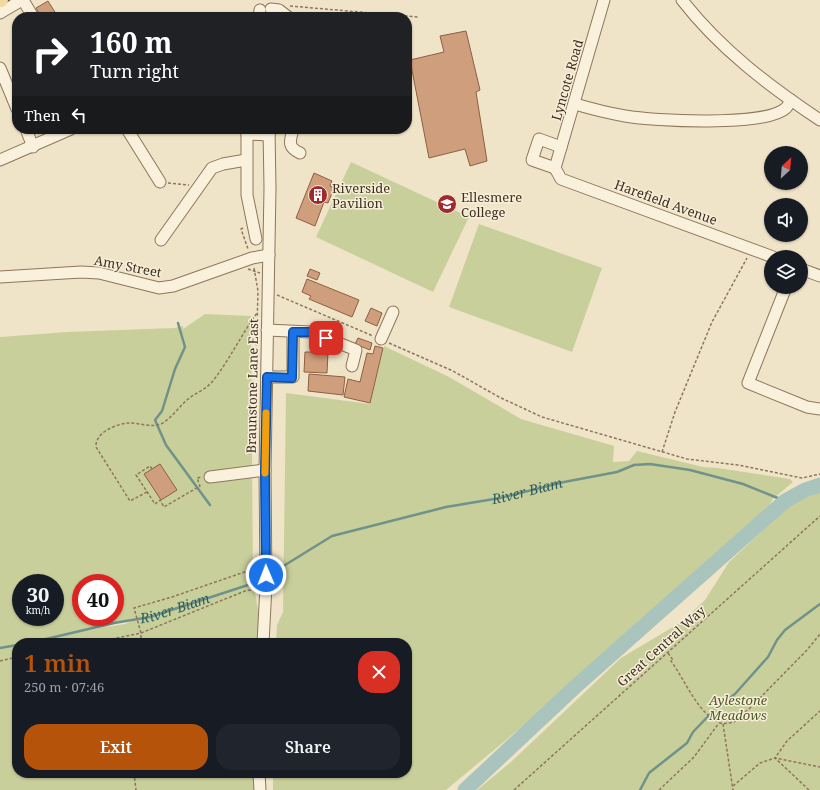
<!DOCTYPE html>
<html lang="en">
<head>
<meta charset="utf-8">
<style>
	body { margin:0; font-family:"Noto Serif",serif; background:#20242c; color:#f1f3f6; height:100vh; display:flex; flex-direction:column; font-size:15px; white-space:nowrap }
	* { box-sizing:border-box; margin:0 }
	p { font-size:13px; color:#9ea1a6 }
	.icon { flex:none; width:22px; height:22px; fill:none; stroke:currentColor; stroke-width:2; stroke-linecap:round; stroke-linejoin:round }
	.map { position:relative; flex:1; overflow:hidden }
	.drawer { position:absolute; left:12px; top:638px; width:400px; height:140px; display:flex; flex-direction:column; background:#171b24; border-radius:16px; box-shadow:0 1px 3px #0004 }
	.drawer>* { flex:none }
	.banner { position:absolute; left:12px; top:12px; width:400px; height:122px; border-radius:16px; box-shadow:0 1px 3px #0004; background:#202124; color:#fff; overflow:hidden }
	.needle { width:26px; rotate:26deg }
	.controls { position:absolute; left:764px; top:146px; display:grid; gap:8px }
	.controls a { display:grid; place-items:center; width:44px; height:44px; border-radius:50%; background:#171b24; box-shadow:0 1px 3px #0004; font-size:20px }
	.speed { position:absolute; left:12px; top:574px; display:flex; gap:8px; font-size:20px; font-weight:700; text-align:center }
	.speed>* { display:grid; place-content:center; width:52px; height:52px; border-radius:50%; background:#171b24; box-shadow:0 1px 3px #0004; line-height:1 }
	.speed small { font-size:10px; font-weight:400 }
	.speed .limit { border:6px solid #d22; background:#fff; color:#111 }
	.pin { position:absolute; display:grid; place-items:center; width:34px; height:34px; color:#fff; margin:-17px; border-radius:8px; box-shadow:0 2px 6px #0006 }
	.me { position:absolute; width:44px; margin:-22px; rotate:359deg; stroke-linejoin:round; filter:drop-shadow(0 0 3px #0008) }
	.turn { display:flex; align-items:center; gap:14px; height:84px; padding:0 12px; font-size:18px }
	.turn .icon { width:52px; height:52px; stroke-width:2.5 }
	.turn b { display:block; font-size:28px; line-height:34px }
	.then { display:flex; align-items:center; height:38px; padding:0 12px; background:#0003; gap:8px; font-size:15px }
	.round { display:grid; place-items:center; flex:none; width:42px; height:42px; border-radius:16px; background:#20242c }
	.head { display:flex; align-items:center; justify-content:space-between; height:68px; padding:0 12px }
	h1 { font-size:24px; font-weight:600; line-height:30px; color:#b45309 }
	.primary-button { display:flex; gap:8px; margin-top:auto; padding:8px 12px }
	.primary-button a { flex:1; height:46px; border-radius:16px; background:#b45309; color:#fff; font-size:16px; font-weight:600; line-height:46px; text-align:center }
	.primary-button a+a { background:#20242c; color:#f1f3f6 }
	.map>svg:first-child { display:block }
	.green { fill:#c9cf9b; fill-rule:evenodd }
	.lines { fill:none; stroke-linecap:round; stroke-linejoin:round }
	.stream { stroke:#6f938a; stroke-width:2.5 }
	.river { stroke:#a9c4bc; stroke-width:15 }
	.building { fill:#cf9f7d; stroke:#8d5f41 }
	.minor-casing { stroke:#8d765c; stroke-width:13 }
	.major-casing { stroke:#5b4430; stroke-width:16 }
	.path { stroke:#8d765c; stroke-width:1.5; stroke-dasharray:3 2; stroke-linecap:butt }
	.minor { stroke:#faf1dc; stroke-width:11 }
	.major { stroke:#f3d9a0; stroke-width:14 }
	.route-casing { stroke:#114b97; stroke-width:10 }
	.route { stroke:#1a73e8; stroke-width:7 }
	.slow { stroke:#f59e0b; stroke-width:7 }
	.labels { text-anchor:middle; stroke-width:3; stroke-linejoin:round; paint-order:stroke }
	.street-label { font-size:13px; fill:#3d2e20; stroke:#f7eed8 }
	.poi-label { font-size:13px; fill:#3d2e20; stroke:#f7eed8; text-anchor:start }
	.park-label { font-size:13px; font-style:italic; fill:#4d5a26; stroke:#f7eed8 }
	.water-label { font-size:14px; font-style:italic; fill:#2f5d5a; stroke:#f7eed8 }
</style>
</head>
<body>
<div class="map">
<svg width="820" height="790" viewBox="0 0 820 790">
	<rect width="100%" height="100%" fill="#f0e4c8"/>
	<g class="green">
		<path d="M351 162 469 217 433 292 316 237Z"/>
		<path d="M479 224 602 268 572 352 449 307Z"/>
		<path d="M205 314 251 316 253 580 259 616 257 643H17V773H256V790H0V337L67 332 174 328 183 326V329ZM21 583H55V617H21ZM81 583H115V617H81ZM136 619 125 624 88 630Z"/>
		<path d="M384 346 449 377 521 419 614 446 613 462 629 461 637 451 703 467 718 468 790 479 793 482 773 499 763 516 755 524 636 630 614 644 584 675 446 790H273V773H407V643H276L277 625 283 612 286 393 370 404Z"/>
		<path d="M820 492V790H477L512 761 621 658 683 621 705 600 729 562 792 503Z"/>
	</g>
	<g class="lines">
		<g class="stream">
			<path d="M178 323 185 347 175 369 162 411 155 420 166 445 210 505"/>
			<path id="s1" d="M277 570 332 536 446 507 500 498 564 482 617 472 634 465 650 464 690 470 743 484 785 501"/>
			<path id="s2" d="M29 643 114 623 150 617 248 585"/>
			<path d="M0 648 17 645"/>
			<path d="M640 790 649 773 687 743 693 732 716 708 735 694 768 657 777 640 785 630 820 604"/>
		</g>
		<path class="river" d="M465 790 575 687 785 501 805 490 820 485"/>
	</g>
	<g class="building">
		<path d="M48 1 58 17H41L36 8Z"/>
		<path d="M466 31 480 90 476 92 487 161 470 166 465 149 429 158 410 60 444 52 440 36Z"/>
		<path d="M314 173 332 181 330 186 334 188 328 203 324 202 315 226 296 218Z"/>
		<path d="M310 269 320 273 317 280 307 276Z"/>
		<path d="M307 279 359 300 352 317 309 299 311 296 302 292Z"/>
		<path d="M371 308 382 313 377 326 365 321Z"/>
		<path d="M358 338 372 343 370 350 355 344Z"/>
		<path d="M375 346 383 348 370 403 344 397 348 379 360 382 367 353 373 354Z"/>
		<path d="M305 352H328L327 373 304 372Z"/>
		<path d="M309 374 345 377 343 395 308 391Z"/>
		<path d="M160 464 177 490 161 500 144 474Z"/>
	</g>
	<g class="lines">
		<g class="minor-casing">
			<g id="minor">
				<path d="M23 0 33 17"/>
				<path d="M682 0C720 49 769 86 820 120"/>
				<path d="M271 9 279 10 288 17"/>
				<path d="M0 13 22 0"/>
				<path d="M259 17 260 10"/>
				<path d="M0 68 17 109"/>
				<path d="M575 104C592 109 608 113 625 116 653 121 766 127 786 108 788 106 789 103 791 100"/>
				<path d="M26 129 33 147"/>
				<path d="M127 129 160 182"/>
				<path d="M247 129V195L256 239"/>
				<path d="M293 129C290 141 287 147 300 153"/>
				<path d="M247 134 269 135"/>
				<path d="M0 160 71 129"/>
				<path d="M555 168 561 179 773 257"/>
				<path d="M555 168 604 0"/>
				<path d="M555 168 532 160 539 139 561 147"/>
				<path d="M161 240 212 168 223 164 246 160"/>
				<path d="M801 269 820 276"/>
				<path d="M0 277 81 272 99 273 159 288 173 286 252 258 269 255"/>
				<path d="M786 287 748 383 807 407 820 409"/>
				<path d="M267 330 311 332 356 350 352 366"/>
				<path d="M381 339 393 312"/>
				<path d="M267 377H293V332"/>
				<path d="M210 477 265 470"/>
				<path d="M263 643 266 586 265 470 270 188 269 129"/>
				<path d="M259 773 260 790"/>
			</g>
		</g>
		<g class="major-casing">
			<path id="major" d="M0 0H1"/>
		</g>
		<g class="path">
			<path d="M290 6 418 17"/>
			<path d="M168 183 189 185"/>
			<path d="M243 228 241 229 248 249"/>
			<path d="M254 268 258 291 256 362"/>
			<path d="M248 269 260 273"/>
			<path d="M277 295 373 336"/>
			<path d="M389 343 453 371 499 397 542 417 687 459 738 465 802 478 820 474"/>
			<path d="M662 452 675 412 712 322 747 258"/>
			<path d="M152 469 150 466 136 475 155 504 160 500 164 507 200 486 197 478 201 477"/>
			<path d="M147 492 130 501 96 447C95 433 114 425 127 423 138 422 152 429 163 423 172 417 179 407 187 400 195 393 205 390 212 382 229 361 241 335 257 313"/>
			<path d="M92 643 141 633 245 591 256 589"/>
			<path d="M141 643V633L134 608 172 597 256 568"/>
			<path d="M668 653 673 660 671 661C686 681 698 716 723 724L734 722 751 707 807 650 820 634"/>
			<path d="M0 661 17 657"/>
			<path d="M723 724 733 790"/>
			<path d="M134 773 136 790"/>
			<path d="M733 786 760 763 775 758 820 767"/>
			<path d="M514 790 820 516"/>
			<path d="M659 790 694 757 719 723"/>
			<path d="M809 790 775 758 787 741 820 711"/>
		</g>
		<use href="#minor" class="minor"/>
		<use href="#major" class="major"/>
	</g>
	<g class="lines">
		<g class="route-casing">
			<path id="route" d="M266 575 265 470 267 377 292 378 293 332H311L326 338"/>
		</g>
		<use href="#route" class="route"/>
		<path class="slow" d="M265 473 266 413"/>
	</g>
	<defs>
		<g id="building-disc" transform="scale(1)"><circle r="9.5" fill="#9e2a2b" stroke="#f7eed8"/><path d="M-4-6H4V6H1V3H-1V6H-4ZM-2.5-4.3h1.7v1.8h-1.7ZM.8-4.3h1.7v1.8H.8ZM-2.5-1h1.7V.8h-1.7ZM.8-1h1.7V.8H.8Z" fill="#fff"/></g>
		<g id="school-disc" transform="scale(1)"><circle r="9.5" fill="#9e2a2b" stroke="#f7eed8"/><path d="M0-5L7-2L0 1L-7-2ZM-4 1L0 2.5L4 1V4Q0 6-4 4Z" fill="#fff"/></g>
	</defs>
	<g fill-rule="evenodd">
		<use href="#building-disc" x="318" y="195"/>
		<use href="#school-disc" x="447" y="204"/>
	</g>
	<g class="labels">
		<g class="street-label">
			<text transform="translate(567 80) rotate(-74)" y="5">Lyncote Road</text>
			<text transform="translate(666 202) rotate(20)" y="5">Harefield Avenue</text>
			<text transform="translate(128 266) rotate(11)" y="5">Amy Street</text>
			<text transform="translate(252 386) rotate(-89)" y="5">Braunstone Lane East</text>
			<text transform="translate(661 646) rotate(-42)" y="5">Great Central Way</text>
		</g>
		<g class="poi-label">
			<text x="332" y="193">Riverside<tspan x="332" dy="15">Pavilion</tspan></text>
			<text x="461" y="202">Ellesmere<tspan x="461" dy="15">College</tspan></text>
		</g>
		<g class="park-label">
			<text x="738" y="705">Aylestone<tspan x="738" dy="15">Meadows</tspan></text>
		</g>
		<g class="water-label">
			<text dy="5" stroke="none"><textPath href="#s1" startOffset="265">River Biam</textPath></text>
			<text dy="5" stroke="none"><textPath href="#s2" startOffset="150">River Biam</textPath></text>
		</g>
	</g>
</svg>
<div class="controls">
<a><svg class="needle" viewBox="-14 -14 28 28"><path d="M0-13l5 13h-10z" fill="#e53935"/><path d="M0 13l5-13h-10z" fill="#9ea1a6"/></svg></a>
<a><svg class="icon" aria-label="sound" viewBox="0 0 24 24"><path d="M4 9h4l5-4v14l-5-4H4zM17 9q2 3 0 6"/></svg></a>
<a><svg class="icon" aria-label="layers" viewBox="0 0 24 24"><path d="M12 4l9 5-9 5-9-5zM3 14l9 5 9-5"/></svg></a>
</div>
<div class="speed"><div>30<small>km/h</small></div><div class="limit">40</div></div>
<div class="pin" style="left:326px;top:338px;background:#d93025"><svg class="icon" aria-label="arrive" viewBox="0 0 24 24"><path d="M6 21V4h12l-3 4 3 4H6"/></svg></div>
<svg class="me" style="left:266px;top:575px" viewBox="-20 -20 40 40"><circle r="17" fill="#1a73e8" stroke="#fff" stroke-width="3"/><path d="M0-11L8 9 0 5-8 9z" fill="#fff"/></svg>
<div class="banner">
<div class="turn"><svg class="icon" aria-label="right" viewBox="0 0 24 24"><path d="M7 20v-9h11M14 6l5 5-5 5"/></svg><div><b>160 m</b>Turn right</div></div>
<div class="then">Then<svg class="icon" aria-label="left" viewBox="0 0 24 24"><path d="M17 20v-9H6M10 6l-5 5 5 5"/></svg></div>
</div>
<section class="drawer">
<div class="head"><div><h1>1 min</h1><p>250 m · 07:46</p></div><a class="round" style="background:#d93025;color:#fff"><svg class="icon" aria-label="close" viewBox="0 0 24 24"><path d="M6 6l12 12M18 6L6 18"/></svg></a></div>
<div class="primary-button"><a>Exit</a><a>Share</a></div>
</section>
</div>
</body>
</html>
